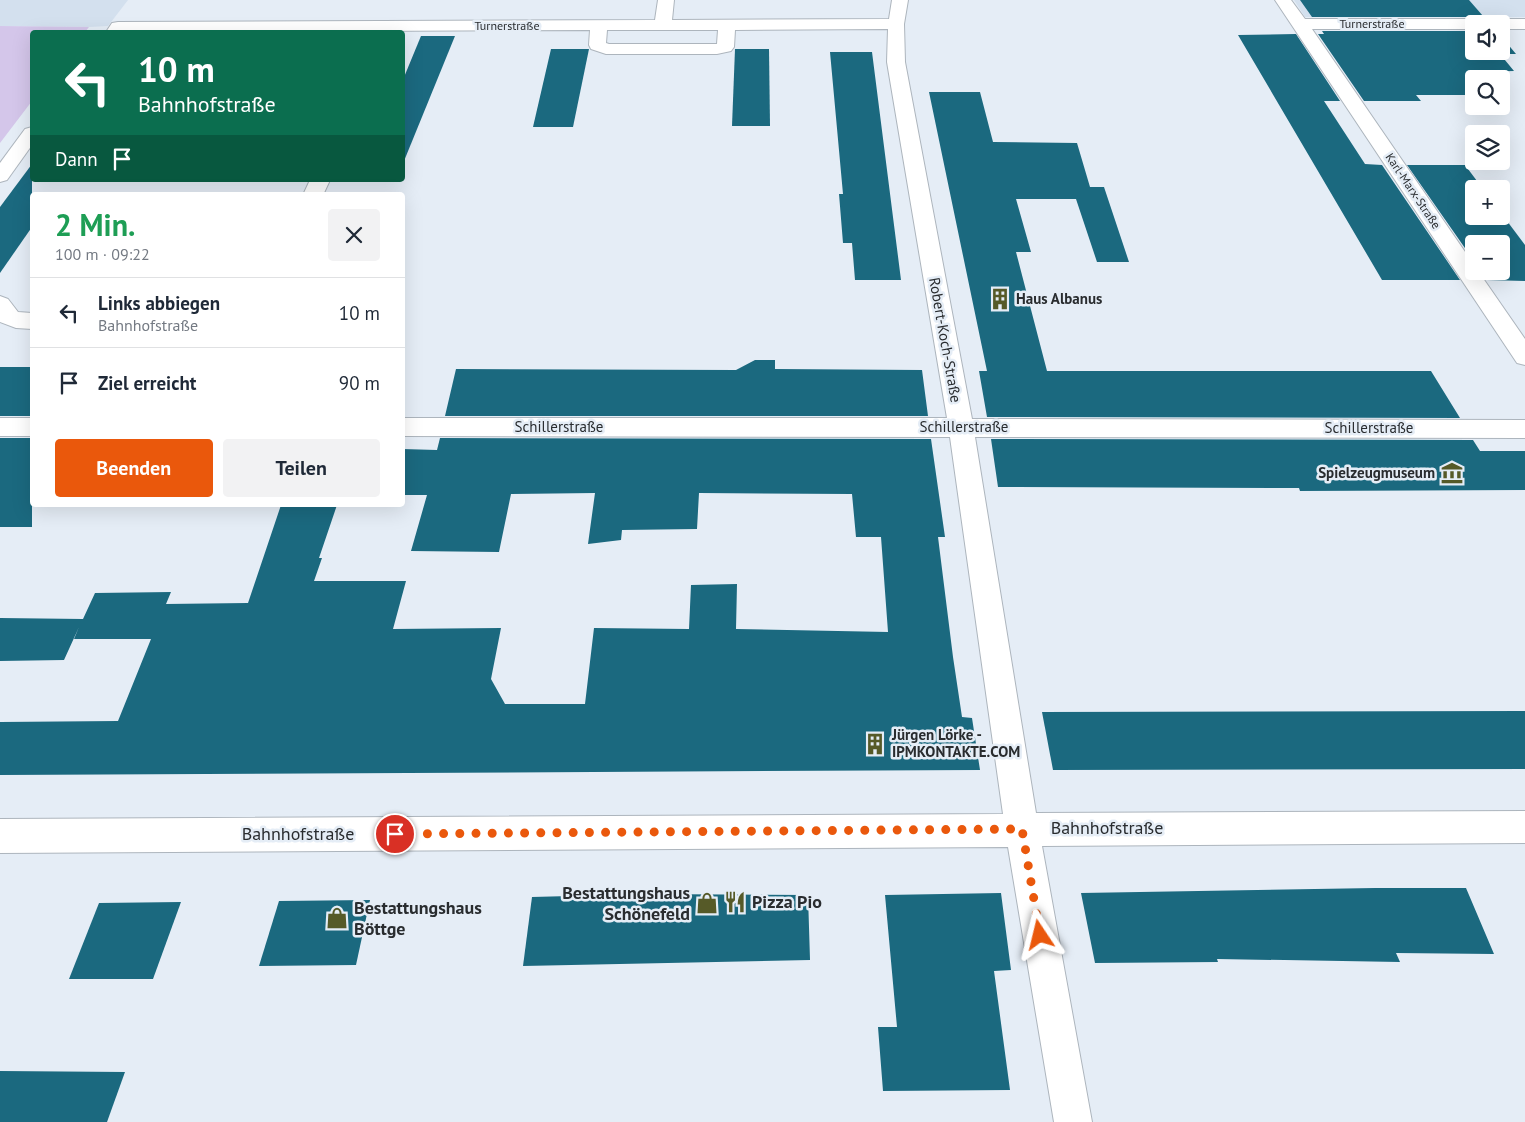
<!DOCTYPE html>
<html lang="de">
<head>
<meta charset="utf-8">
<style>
	body { margin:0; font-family:"PT Sans",sans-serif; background:#f2f2f3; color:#1f2937; height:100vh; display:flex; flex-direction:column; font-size:19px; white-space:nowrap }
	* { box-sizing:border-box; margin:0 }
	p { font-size:16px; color:#747a83 }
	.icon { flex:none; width:28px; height:28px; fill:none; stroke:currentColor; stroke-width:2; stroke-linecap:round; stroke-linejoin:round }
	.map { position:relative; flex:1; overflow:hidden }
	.panel { position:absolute; left:30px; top:192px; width:375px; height:315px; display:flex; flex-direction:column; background:#fff; border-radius:5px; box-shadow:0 5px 20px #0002 }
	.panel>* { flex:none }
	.banner { position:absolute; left:30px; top:30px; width:375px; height:152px; border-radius:5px; box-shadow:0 5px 20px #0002; background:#0b6e4f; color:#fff; overflow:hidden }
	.tools { position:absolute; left:1465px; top:15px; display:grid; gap:10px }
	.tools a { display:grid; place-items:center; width:45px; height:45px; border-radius:5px; background:#fff; box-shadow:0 5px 20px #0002; font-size:25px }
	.pin { position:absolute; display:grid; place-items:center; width:42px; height:42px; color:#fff; margin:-21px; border:2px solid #fff; border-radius:50%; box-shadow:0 1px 5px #0007 }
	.me { position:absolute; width:55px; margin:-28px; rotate:350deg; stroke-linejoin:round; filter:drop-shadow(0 0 4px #0008) }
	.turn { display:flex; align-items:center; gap:18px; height:105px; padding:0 25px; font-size:22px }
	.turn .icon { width:65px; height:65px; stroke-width:2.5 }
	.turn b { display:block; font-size:35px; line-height:42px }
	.then { display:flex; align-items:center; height:48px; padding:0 25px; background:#0003; gap:10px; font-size:19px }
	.round { display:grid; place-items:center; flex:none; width:52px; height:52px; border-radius:5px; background:#f2f2f3 }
	.overview { display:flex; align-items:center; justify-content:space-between; height:85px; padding:0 25px }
	h1 { font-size:30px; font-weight:600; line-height:38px; color:#1e9e55 }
	.button { display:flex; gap:10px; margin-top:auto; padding:10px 25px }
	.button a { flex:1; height:58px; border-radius:5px; background:#ea580c; color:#fff; font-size:20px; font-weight:600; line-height:58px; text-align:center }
	.button a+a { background:#f2f2f3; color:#1f2937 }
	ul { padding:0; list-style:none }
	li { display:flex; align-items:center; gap:15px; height:70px; padding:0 25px; border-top:1px solid #e0e1e3 }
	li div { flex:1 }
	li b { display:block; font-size:19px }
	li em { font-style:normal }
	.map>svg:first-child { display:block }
	.built { fill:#d3e0ee }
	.green { fill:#d4c6ea }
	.building { fill:#1b697f }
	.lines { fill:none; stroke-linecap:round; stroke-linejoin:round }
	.minor-casing { stroke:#adb5bd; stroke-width:2 }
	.minor { fill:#fff; fill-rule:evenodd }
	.route { stroke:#ea580c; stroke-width:9; stroke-dasharray:0 16.2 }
	.labels { text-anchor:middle; stroke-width:5; stroke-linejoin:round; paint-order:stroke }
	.far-street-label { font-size:12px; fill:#292c2f; stroke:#e5edf6 }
	.poi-label { font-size:15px; font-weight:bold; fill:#292c2f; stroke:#e5edf6; text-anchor:start }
	.street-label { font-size:15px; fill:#292c2f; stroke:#e5edf6 }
	.near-street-label { font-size:18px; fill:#292c2f; stroke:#e5edf6 }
	.near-poi-label { font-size:18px; font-weight:bold; fill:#292c2f; stroke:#e5edf6; text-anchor:start }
</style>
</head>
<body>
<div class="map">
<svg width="1525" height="1122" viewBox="0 0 1525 1122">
	<rect width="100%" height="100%" fill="#e5edf6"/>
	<g class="built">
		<path d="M0 0H128L108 26 89 27 0 26Z"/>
		<path d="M1294 0H1525V17H1305Z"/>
	</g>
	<path class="green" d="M0 26 89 27 85 32H32V101L0 143Z"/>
	<g class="building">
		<path d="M1300 0H1469L1490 24H1484L1474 17H1312Z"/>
		<path d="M1322 31H1474V51H1501V36L1516 54H1500L1514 71 1474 72V95H1416L1421 101H1364L1318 34H1324Z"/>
		<path d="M1296 34 1340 101H1324L1365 164 1382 165 1460 280H1382L1238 35Z"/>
		<path d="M421 36H455L404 161 402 82Z"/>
		<path d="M551 49H589L573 127H533Z"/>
		<path d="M735 49H769L770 126H732Z"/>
		<path d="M830 52H872L901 280H855L852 243H843L839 194H843Z"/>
		<path d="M929 92H980L993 142 1077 143 1090 187H1104L1129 262H1097L1076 199H1016L1031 252H1016L1047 371H1431L1460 418 987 417 979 371H987Z"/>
		<path d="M32 164V227L0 273V207Z"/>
		<path d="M1407 165H1465L1483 189H1474V216H1501V213L1525 245V281L1487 280 1480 271H1501V244H1474V261Z"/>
		<path d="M755 360H775V369L922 370 928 416H445L456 369 736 370Z"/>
		<rect x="0" y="367" width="32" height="49"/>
		<rect x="0" y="438" width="32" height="89"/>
		<path d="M440 438 931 439 945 537H938L953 657 962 717 972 718 980 770 0 775V722L118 721 151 639H74L79 627 64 660 0 661V618L83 619 95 593 171 592 166 604 248 603 281 505H337L319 558H322L314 581H406L393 629 501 628 491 679 505 704H585L594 628 689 629 691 585 737 584 736 629 888 632 881 537H856L852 494 699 493 697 529 622 530 621 540 588 544 595 493 511 494 499 552 411 551 427 495H402V449L437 450Z"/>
		<path d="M991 439 1473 440 1480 451H1525V490L1300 491 1299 488 998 487Z"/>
		<path d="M1525 711V769L1053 770 1042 712Z"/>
		<path d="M1375 888H1466L1494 954 1396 953 1400 962 1217 959 1218 962 1095 963 1081 893Z"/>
		<path d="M1001 893 1011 970 994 971 1010 1090 883 1091 878 1027H897L885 895Z"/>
		<path d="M646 894 808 895 810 960 523 966 532 897Z"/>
		<path d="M370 900 356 965 259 966 279 901Z"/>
		<path d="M181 902 153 979H69L99 903Z"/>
		<path d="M0 1071 125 1072 107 1122H0Z"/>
	</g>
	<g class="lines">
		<g class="minor-casing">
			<g id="minor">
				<path d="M658 0H674L672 20 889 19 892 0H908L904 24 905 62 972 419 1525 420V438L975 437 1036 813 1525 811V843L1042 846 1092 1122H1054L1008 847 0 853V819L1003 814 950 437 402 436V418H947L887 62 888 29 735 30 734 47 731 51 717 54H606L591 49 589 45 590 30 106 32 112 23 118 22 655 20ZM607 30H718L717 44H609L606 43Z"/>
				<path d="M1275 0H1291L1305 19H1474L1482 24H1474V29H1312L1474 265V271H1478L1525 339V365L1517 363Z"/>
				<path d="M1501 19H1525V29H1501V24H1493Z"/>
				<path d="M32 127V145L7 180 0 182V163L25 129Z"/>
				<path d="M310 180H330L323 195H303Z"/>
				<path d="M0 296 8 299 18 312 32 313V329L16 328 0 322Z"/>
				<rect x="0" y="418" width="32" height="18"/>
			</g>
		</g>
		<use href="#minor" class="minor"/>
	</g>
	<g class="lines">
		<path class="route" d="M395 834 1022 829 1040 935"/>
	</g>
	<defs>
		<g id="building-bare" transform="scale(1.725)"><path d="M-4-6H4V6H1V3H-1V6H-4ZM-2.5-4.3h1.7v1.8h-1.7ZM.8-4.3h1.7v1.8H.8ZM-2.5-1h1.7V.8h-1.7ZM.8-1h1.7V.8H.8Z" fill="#565a28" stroke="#e5edf6" stroke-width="2.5" paint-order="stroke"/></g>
		<g id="museum-bare" transform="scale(1.725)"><path d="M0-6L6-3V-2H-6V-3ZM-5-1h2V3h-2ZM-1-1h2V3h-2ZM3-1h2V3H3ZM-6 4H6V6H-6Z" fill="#565a28" stroke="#e5edf6" stroke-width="2.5" paint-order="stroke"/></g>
		<g id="restaurant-bare" transform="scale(1.725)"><path d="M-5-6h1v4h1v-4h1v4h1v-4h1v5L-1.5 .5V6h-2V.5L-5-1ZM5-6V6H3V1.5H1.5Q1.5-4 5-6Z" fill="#565a28" stroke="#e5edf6" stroke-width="2.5" paint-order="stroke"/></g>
		<g id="shop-bare" transform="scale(1.725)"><path d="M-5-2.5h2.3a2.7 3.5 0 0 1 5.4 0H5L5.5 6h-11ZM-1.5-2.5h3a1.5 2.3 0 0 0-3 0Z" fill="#565a28" stroke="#e5edf6" stroke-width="2.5" paint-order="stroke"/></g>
	</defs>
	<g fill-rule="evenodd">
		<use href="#building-bare" x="1000" y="299"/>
		<use href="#museum-bare" x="1452" y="473"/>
		<use href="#building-bare" x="875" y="744"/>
		<use href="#restaurant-bare" x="735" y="902"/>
		<use href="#shop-bare" x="707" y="903"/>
		<use href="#shop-bare" x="337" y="918"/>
	</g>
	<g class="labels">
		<g class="far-street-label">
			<text x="1372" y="28">Turnerstraße</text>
			<text x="507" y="30">Turnerstraße</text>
			<text transform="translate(1413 191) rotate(56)" y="4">Karl-Marx-Straße</text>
		</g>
		<g class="poi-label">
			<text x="1016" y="304">Haus Albanus</text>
			<text x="1435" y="478" text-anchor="end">Spielzeugmuseum</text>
			<text x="892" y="740">Jürgen Lörke -<tspan x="892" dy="17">IPMKONTAKTE.COM</tspan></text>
		</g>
		<g class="street-label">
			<text transform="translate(945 340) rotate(80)" y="5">Robert-Koch-Straße</text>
			<text x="559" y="432">Schillerstraße</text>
			<text x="964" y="432">Schillerstraße</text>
			<text x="1369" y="433">Schillerstraße</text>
		</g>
		<g class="near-street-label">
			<text x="1107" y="834">Bahnhofstraße</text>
			<text x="298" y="840">Bahnhofstraße</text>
		</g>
		<g class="near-poi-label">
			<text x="690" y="899" text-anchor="end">Bestattungshaus<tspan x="690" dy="21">Schönefeld</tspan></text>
			<text x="752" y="908">Pizza Pio</text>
			<text x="354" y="914">Bestattungshaus<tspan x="354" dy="21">Böttge</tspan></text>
		</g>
	</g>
</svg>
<div class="tools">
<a><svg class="icon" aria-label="sound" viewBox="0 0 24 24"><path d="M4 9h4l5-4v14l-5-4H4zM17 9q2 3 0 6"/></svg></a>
<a><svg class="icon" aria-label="search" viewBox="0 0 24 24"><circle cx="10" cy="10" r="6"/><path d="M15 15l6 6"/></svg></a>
<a><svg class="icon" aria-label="layers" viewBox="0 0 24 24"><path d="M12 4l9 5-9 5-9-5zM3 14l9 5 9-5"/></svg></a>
<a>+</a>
<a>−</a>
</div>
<div class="pin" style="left:395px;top:834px;background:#d93025"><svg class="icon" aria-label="arrive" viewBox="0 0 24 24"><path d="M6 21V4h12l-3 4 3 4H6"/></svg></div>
<svg class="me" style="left:1040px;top:935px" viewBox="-20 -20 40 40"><path d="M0-17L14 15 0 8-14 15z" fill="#ea580c" stroke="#fff" stroke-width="4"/></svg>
<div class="banner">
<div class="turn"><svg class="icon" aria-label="left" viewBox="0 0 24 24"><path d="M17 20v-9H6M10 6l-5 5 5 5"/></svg><div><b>10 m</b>Bahnhofstraße</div></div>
<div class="then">Dann<svg class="icon" aria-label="arrive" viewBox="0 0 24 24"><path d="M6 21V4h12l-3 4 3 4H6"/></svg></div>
</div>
<section class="panel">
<div class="overview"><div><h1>2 Min.</h1><p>100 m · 09:22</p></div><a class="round"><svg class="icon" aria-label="close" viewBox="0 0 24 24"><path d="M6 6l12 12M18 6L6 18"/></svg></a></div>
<ul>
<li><svg class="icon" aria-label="left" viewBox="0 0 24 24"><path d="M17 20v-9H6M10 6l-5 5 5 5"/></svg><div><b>Links abbiegen</b><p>Bahnhofstraße</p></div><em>10 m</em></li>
<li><svg class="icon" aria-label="arrive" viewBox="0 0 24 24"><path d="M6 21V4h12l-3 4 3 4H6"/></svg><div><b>Ziel erreicht</b></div><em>90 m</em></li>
</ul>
<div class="button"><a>Beenden</a><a>Teilen</a></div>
</section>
</div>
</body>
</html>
